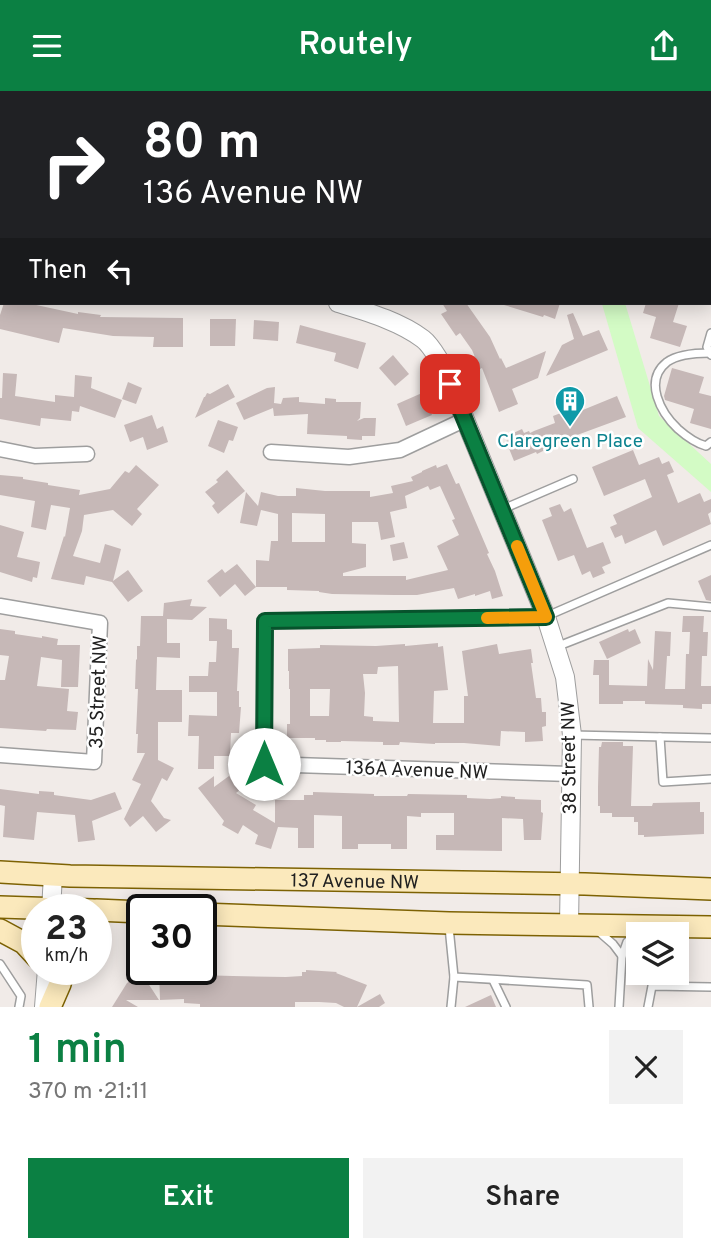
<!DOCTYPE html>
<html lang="en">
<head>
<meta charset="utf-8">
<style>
	body { margin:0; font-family:Overpass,sans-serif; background:#f2f2f2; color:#222; height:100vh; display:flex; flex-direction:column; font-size:26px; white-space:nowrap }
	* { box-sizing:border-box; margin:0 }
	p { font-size:23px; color:#767676 }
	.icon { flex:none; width:38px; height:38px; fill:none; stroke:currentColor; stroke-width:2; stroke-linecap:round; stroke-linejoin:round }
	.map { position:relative; height:916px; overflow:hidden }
	.drawer { display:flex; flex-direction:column; background:#fff; flex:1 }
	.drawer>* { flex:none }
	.guide { position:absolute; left:0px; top:0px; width:712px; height:214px; box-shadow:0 4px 18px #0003; background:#202124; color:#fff; overflow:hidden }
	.buttons { position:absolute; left:626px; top:831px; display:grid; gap:14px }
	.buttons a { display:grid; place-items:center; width:63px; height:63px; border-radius:0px; background:#fff; box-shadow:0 4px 18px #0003; font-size:35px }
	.speed { position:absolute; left:21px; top:803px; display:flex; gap:14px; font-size:35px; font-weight:700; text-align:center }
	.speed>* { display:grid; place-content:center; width:91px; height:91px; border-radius:50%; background:#fff; box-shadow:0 4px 18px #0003; line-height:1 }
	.speed small { font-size:18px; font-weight:400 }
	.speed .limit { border:4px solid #111; border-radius:10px; background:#fff; color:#111 }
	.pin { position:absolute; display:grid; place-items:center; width:60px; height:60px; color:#fff; margin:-30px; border-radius:14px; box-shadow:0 4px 10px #0006 }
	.me { position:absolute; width:77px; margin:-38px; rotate:0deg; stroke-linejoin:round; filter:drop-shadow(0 0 5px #0008) }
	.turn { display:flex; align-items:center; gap:24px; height:147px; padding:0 28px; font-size:32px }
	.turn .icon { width:91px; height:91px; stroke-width:2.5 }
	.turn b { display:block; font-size:49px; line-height:60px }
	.then { display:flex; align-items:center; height:66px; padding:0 28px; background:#0003; gap:14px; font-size:26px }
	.round { display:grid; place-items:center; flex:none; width:74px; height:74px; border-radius:0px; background:#f2f2f2 }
	.head { display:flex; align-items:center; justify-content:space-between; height:119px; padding:0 28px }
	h1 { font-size:42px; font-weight:600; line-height:52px; color:#0b8043 }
	.button { display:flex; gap:14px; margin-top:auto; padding:14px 28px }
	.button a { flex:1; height:80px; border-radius:0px; background:#0b8043; color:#fff; font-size:28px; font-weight:600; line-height:80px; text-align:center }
	.button a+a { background:#f2f2f2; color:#222 }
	header { display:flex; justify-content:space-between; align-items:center; height:91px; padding:0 28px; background:#0b8043; color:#fff; font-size:32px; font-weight:600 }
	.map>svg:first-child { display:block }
	.park { fill:#d3fbc5 }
	.building { fill:#c6b8b7; fill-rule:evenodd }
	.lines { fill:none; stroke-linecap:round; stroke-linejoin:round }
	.service-casing { stroke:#9e9e9e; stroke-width:10 }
	.minor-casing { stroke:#9e9e9e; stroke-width:17 }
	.tertiary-casing { stroke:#9e9e9e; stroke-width:20 }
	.secondary-casing { stroke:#7d6203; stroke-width:24 }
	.service { stroke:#fff; stroke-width:7 }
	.minor { stroke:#fff; stroke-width:14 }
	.tertiary { stroke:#fff; stroke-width:18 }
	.secondary { stroke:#fbe9bc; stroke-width:21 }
	.route-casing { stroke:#07532c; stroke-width:18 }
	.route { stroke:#0b8043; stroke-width:12 }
	.slow { stroke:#f59e0b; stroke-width:12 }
	.labels { text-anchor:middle; stroke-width:5; stroke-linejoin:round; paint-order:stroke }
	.culture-label { font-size:19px; fill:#0d838f; stroke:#fff }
	.street-label { font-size:19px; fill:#212121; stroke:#fff }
</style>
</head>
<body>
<header><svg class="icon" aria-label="menu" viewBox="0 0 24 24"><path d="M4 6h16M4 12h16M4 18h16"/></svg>Routely<svg class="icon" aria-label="share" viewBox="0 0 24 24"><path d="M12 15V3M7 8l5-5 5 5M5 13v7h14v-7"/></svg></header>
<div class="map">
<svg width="711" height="916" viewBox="0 0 711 916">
	<rect width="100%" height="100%" fill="#f1ebe8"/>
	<g class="park">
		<path d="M0 0H227V2H2V96H0Z"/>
		<path d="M599 212H625L659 325 711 373V401L638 337 602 213Z"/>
	</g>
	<g class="building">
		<path d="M4 212H27L78 223V221L101 224 100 226 183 227V256H153L154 246 113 245 63 237 59 252 21 243 0 238V224Z"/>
		<path d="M442 212H466L490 246 500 268 501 267 506 277 546 260 538 287 512 298 518 313 499 321 482 277 480 278 472 259 460 242 456 245 441 223 447 220Z"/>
		<path d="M505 212H560L555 228 544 224 543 226 504 214Z"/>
		<path d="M646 212H679L673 231 687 235 680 256 650 247 656 226 643 222Z"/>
		<path d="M573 222 583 245 599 239 608 259 546 285 562 254 574 248 567 224Z"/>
		<path d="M210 228H236L235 255H210Z"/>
		<path d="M254 229 279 231 278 250 253 248Z"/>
		<path d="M300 234 366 252 358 278 334 270 336 262 296 252Z"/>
		<path d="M393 264 409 283 395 295 379 277Z"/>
		<path d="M672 277 704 286 699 302 711 305V338L690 332 694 318 665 309 664 305Z"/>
		<path d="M3 282 17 283 15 305 55 311V304L74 306 75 284 92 286 91 297 122 309 115 327 80 315 79 321 72 320 71 330 41 327 40 335 0 328V307H2Z"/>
		<path d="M128 291 142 297 136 313 122 308Z"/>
		<path d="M228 293 235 306 195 327 204 306H205L207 302 210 303Z"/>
		<path d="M275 296 274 312 281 313 283 307 299 306V311L325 313V307L336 308V311H361L360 327 357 330 364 327H376L375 345H362V349L347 348V345L307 343 308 323 274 325 273 317 244 329 236 312 267 297Z"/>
		<path d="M422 302 432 324 406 335 397 313Z"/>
		<path d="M617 305 626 326 569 347 537 363 536 361 514 370 506 350 511 348 509 344 522 338 524 342 529 340 530 342 534 340 555 332 553 325 566 320 567 324 573 323Z"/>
		<path d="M152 324 157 338 163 335 168 351 147 359 143 346 130 351 124 334Z"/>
		<path d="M218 329 238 336 233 350 229 349 224 362 208 355Z"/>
		<path d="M633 359 639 374 659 366 662 373 669 370 674 381 667 384 678 412 700 402 704 411 711 408V421L708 423 711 433 663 455 656 439 625 453 622 444 615 447 610 436 617 433 613 424 652 406 645 388 604 405 592 376Z"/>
		<path d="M447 373 456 393 459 392 489 462 487 463 495 480 503 505 492 508 490 500 475 505V503L458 508 454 497 417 504H394L332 503 319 501V500L287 499V496H256V469L269 470 271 450H278V423L261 419 257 435 240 432 246 401 258 415 261 401 278 405H296V397L325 400H370V406L393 402 391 395 413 390 411 386 422 381V380L436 374 437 377ZM428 395 430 399 440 395 455 428 452 429 459 444 437 455 448 479 406 489V485H343V482L366 476V453L352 452V431H378L381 449 395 446 390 421 407 417 405 405ZM292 422 325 423V451H292Z"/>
		<path d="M136 374 159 394 137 418 142 423 132 435 113 419 84 424 82 440 73 465 100 472 105 453 121 458 113 490 128 479 143 500 128 511 112 491 86 485 84 494 51 488 64 445 65 446 70 417 51 414 46 439 31 436 35 410 0 404V384L23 386V388L48 392V394L80 399 79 404 110 398 125 380 129 382Z"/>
		<path d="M227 379 245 400 218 423 212 415 215 412 205 401 218 391 216 389Z"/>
		<path d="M560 413 564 421 571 417 587 457 603 451 611 472 602 476 605 482 593 487 590 480 582 484 574 464 558 470 542 429 552 425 549 417Z"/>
		<path d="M0 434 24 441 17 466 40 471 37 487 33 486 32 491 0 481Z"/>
		<path d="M404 451 408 467 393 470 390 454Z"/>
		<path d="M237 473 256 496 245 505 235 493 220 506 207 490 222 478 225 482Z"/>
		<path d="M711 484V510L706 509 698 490Z"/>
		<path d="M192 508 190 515 207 516 192 529 167 528V552H180V567L157 566 156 599H182V631H158V669L174 677 167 690 162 687 151 710 164 727 171 729 156 741 143 725 130 736 124 728 141 693 132 689 145 662H137L138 643H136L138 598H135L136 569 137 568V555H140L141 525H163L164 512Z"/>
		<path d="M683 525H704L703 541H708L707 565H702L701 595H711V613H702V618L683 617V614L645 613V610H623V613H599V584H593L594 569H609V594L647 595 648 568 653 579 655 540 671 541 670 565H667L665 598H685L686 563H689L690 541H682Z"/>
		<path d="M209 527 227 528V538L232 539V557H239L237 600H239V616H241L239 642H231L230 665H214V678H198L199 645H188L189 624 217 625V601H189V585H208L209 571H216L217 550H209Z"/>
		<path d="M0 538 15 540V543L42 547V545L58 548 57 554H80L78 596H61L62 569 41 566 37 595 69 598 67 620 78 621 76 639 47 638 46 640 0 637V589H5L9 565 0 564Z"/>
		<path d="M628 538 629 541 635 538 641 552 607 568 599 551Z"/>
		<path d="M438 552V556L443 555 448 599 434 600 433 632H464V605H468L462 560 497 553 499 563 531 558 533 572H531L536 607H541L542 621H546V635L542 636 543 650 525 651V641L501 640 500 655 464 652H435V653L400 651 399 654H383V651L341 650V651H326V649H315V647H287V633H290V598H289V580H288V558L320 557V554L376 555 405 553V555ZM398 575 399 631 373 630V626L364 625 365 602 363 583H377L378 576ZM310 598H330L329 625H310Z"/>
		<path d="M602 651H623V655H633L631 715H652L653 712 700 711V721H704V743L644 746V744H638V731H634V726H612V722H600V715H598V696L599 656H601Z"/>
		<path d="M214 685V696L229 685 240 699 236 702 256 714 253 719 275 732V709H304V704H313V701L374 703V705H407L408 703 467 704V707L490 708 501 707V705L515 706V708L541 709V721L543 722 541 749H524L523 728 502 727V760L436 759V744H454V722H421V726L407 725V758H391V753H358V758H342V725L314 724V757H298V737L278 736 271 758 255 753 258 744 243 734 238 743 222 734 224 730 198 697Z"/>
		<path d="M0 698 39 703V700L54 701V704L91 709 115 701 122 718 92 730 95 749 78 751 75 724 37 721 34 749 3 746 5 715 0 714Z"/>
		<path d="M198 878V884L233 885 286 886 302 885V881H306V879L337 881 336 882 367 894 357 916H344L336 912 319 911H295V916H200V913L184 912V908L160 909 159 879Z"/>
		<path d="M140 880 159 909H126L138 916H112L127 892 134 887 133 885Z"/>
		<path d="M380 903 385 912 379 916H357Z"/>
		<path d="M491 904 496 916H465Z"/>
	</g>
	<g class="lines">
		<g class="service-casing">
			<g id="service">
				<path d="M711 242 707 256 711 264"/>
				<path d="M710 262C698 262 678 263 667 271 643 290 661 322 678 338 687 346 695 352 706 355L711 351"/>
				<path d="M503 418 573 388"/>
				<path d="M547 525 711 454"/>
				<path d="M556 556 668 512 711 516"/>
				<path d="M572 644 711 647"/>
				<path d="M660 646 663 691 711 688"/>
				<path d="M449 836 454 886 451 916"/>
				<path d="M598 840 613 853 622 865"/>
				<path d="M0 873 21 905 19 916"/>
				<path d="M454 886 587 894 589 916"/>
				<path d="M493 889 506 916"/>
				<path d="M619 916 622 865 627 851 640 840"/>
				<path d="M648 916 652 895 711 896"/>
			</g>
		</g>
		<g class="minor-casing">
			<g id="minor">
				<path d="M0 358 35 365 87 363"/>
				<path d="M271 361 349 366 400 359 466 328"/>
				<path d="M0 515 100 532 94 671 0 664"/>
				<path d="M546 526 265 530 264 673 570 683"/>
			</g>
		</g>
		<g class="tertiary-casing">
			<g id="tertiary">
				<path d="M510 2 511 0"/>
				<path d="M710 104H711"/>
				<path d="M0 172 2 173"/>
				<path d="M338 212C367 221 399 230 423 248 431 254 437 266 443 275L546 526 565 586 572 644 569 834"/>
				<path d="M51 819 53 784"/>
				<path d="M44 916 47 878"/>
			</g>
		</g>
		<g class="secondary-casing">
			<g id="secondary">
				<path id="s1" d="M0 781 70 785 585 793 711 798"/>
				<path d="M0 816 93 819"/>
				<path d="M96 819 142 821"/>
				<path d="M201 823 449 832 711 836"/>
				<path d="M0 839 24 852 37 866"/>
				<path d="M50 916 60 893 64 878"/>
			</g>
		</g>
		<use href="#service" class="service"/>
		<use href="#minor" class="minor"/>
		<use href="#tertiary" class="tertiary"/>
		<use href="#secondary" class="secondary"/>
	</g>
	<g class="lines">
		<g class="route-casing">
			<path id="route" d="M264 673 265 530 546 526 450 293"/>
		</g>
		<use href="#route" class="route"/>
		<path class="slow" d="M487 527 546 526 517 455"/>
	</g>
	<defs>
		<g id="building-pin" transform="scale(1.575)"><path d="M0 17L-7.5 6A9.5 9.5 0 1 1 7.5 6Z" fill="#0f9aa8" stroke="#fff"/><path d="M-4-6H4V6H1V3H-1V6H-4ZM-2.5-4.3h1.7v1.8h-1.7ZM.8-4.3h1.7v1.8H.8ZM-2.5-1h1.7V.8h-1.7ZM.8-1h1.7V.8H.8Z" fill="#fff"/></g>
	</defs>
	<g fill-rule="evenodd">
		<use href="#building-pin" x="570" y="310"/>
	</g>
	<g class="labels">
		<g class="culture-label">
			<text x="570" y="356">Claregreen Place</text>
		</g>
		<g class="street-label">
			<text transform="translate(97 601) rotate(-88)" y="7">35 Street NW</text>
			<text transform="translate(568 667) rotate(-91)" y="7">38 Street NW</text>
			<text transform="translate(417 678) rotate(2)" y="7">136A Avenue NW</text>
			<text dy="7" stroke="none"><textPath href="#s1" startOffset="355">137 Avenue NW</textPath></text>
		</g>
	</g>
</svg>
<div class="buttons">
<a><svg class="icon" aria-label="layers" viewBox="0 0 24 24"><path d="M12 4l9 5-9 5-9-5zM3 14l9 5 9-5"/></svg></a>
</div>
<div class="speed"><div>23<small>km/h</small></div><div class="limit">30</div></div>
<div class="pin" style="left:450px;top:293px;background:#d93025"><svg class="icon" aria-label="arrive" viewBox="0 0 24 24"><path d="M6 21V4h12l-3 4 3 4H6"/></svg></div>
<svg class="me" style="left:264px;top:673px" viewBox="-20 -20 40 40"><circle r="19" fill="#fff"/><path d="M0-13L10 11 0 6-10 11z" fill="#0b8043"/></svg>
<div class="guide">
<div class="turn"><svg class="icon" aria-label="right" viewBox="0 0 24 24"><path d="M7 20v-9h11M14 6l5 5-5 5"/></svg><div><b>80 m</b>136 Avenue NW</div></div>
<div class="then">Then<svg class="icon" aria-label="left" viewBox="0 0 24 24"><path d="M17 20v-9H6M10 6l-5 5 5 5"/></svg></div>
</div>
</div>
<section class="drawer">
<div class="head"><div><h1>1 min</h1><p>370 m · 21:11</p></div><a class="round"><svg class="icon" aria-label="close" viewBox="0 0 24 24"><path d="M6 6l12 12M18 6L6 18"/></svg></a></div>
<div class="button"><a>Exit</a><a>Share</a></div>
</section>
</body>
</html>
